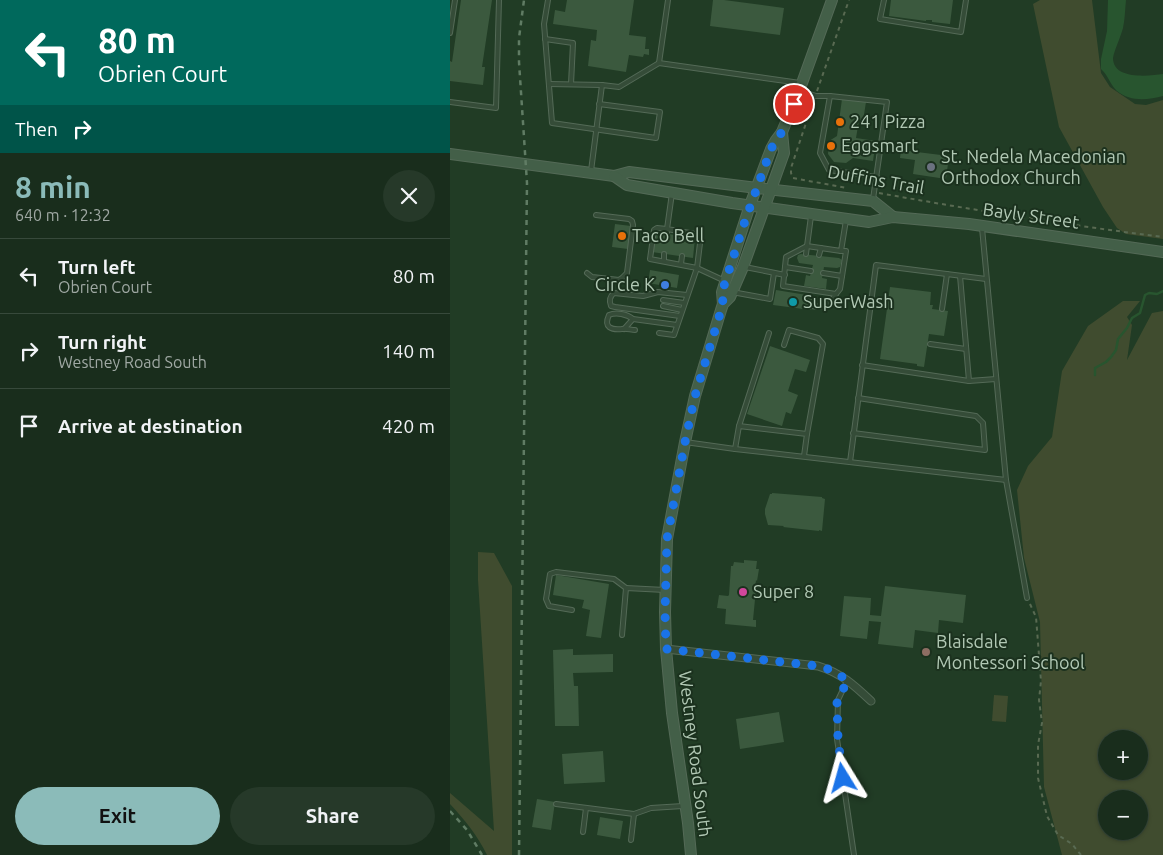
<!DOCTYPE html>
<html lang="en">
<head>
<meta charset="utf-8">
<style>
	body { margin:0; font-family:Ubuntu,sans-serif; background:#263929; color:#f1f3f6; height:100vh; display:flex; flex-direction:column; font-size:19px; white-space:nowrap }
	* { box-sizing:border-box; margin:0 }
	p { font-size:16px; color:#9fa8a3 }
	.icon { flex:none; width:28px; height:28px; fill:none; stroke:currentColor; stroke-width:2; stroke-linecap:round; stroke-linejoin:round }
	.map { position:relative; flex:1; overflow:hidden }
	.panel { display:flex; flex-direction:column; background:#192d1c; width:450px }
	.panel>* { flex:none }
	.guide { background:#00695c; color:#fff; overflow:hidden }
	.buttons { position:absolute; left:648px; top:730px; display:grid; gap:10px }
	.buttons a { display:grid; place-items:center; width:50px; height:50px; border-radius:50%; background:#192d1c; box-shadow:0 1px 4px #0004,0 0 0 1px #37493b; font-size:25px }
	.pin { position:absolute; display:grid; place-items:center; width:42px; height:42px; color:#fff; margin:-21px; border:2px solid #fff; border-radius:50%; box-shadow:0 1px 5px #0007 }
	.me { position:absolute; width:55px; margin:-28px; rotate:352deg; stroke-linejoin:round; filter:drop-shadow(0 0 4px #0008) }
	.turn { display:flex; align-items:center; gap:18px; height:105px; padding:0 15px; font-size:22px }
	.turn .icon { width:65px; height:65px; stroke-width:2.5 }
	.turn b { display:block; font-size:35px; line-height:42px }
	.then { display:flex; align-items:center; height:48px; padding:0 15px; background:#0003; gap:10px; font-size:19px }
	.round { display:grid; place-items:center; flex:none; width:52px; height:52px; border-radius:26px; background:#263929 }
	.headline { display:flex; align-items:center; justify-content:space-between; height:85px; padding:0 15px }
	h1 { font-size:30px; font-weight:700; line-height:38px; color:#8bbbb9 }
	.cta { display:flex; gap:10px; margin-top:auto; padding:10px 15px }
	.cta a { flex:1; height:58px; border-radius:30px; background:#8bbbb9; color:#111; font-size:20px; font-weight:700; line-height:58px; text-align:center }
	.cta a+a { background:#263929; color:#f1f3f6 }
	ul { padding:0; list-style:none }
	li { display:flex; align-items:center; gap:15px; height:75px; padding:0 15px; border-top:1px solid #37493b }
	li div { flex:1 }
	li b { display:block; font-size:19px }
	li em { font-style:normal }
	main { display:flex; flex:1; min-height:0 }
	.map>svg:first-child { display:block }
	.green { fill:#404c2f; fill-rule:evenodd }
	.water { fill:#28552f }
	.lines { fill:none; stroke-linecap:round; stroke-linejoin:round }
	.stream { stroke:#28552f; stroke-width:2.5 }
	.building { fill:#3b593e }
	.service-casing { stroke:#546a57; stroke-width:6 }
	.minor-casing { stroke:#546a57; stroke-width:9 }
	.secondary-casing { stroke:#546a57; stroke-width:12 }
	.path { stroke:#596a52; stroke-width:2; stroke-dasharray:4 4; stroke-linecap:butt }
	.service { stroke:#354c38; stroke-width:4 }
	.minor { stroke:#354c38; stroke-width:7 }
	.secondary { stroke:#435f48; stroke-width:10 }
	.rail { stroke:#607c64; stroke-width:2.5; stroke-dasharray:5 5; stroke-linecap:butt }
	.route { stroke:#1a73e8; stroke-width:9; stroke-dasharray:0 16.2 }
	.food-dot { fill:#e8710a; stroke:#1b311e; stroke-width:2 }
	.worship-dot { fill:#6b7280; stroke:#1b311e; stroke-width:2 }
	.shop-dot { fill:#3f7fe0; stroke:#1b311e; stroke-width:2 }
	.culture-dot { fill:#0f9aa8; stroke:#1b311e; stroke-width:2 }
	.hotel-dot { fill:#d1479c; stroke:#1b311e; stroke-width:2 }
	.education-dot { fill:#8d6e63; stroke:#1b311e; stroke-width:2 }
	.labels { text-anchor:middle; stroke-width:4; stroke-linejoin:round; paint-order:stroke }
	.poi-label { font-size:18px; fill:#b1c8b4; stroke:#1b311e; text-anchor:start }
	.street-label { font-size:18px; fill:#b1c8b4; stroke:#1b311e }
</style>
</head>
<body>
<main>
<section class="panel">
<div class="guide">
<div class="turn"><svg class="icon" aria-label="left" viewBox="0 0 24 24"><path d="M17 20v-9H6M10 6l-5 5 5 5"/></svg><div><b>80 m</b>Obrien Court</div></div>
<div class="then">Then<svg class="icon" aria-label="right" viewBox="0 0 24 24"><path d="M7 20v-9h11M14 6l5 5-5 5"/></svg></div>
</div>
<div class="headline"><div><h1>8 min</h1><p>640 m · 12:32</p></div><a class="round"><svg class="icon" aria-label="close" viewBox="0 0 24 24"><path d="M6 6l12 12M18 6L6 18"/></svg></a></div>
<ul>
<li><svg class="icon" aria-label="left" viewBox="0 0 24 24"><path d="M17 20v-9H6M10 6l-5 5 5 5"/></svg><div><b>Turn left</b><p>Obrien Court</p></div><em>80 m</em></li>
<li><svg class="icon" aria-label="right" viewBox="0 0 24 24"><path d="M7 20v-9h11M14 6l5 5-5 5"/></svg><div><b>Turn right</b><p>Westney Road South</p></div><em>140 m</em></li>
<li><svg class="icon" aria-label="arrive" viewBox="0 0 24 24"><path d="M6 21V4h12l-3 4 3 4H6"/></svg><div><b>Arrive at destination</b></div><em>420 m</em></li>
</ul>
<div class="cta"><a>Exit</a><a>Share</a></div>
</section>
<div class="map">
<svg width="713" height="855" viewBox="0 0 713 855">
	<rect width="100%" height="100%" fill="#213c25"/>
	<g class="green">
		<path d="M590 0H642L651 73 660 87 685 104 696 105 713 100V239L676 234 667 228 653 207 609 127 583 4Z"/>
		<path d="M673 301H690L677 317 682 325 677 360 702 313 713 311V855H612L594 787 590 622 574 558 567 490 578 466 602 437 612 371 638 326ZM656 739H689V771H656ZM656 799H689V831H656Z"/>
		<path d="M28 552 44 553 62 586V855H37C28 836 14 819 0 804V793L44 831 28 580Z"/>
		<path d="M544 695 558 696 556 722 542 721Z"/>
	</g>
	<path class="water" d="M658 0H676C675 9 675 19 673 28 671 36 664 51 663 58 663 80 699 76 713 74V96C698 100 680 102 667 91 661 86 658 75 651 69V59L657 31Z"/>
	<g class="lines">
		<path class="stream" d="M645 375V368L656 362 661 357 666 350 668 339 677 328 682 318 690 313 695 295 699 293 707 294 713 291"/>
	</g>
	<g class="building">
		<path d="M11 0H42L32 67H35L33 85 0 81V61L2 62Z"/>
		<path d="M117 0H184L179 35 196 37 195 49H199V55L194 54 193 57 179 55 176 72 138 66 141 40 146 41 147 30 103 24 105 10 115 12Z"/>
		<path d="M263 0H274L334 8 330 35 260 26Z"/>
		<path d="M441 0H503L500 24 482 22V20H476V21L439 16Z"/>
		<path d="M392 99 416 102 413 121 409 120 406 138 426 141 423 161 403 158 396 163 384 162 378 154 379 141 387 136Z"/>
		<path d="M451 150 499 156 496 179 463 174 465 160 450 158Z"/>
		<path d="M165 224 181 226 178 249 162 247Z"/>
		<path d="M205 232 245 238 243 258 202 252Z"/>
		<path d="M351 254 389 258 392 260 390 267 387 268 374 267 372 278 377 279 376 289 354 286 356 275 360 276 363 265 349 263 347 258 348 255Z"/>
		<path d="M200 270 229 275 227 288 198 283Z"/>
		<path d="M440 287 481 292 480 305H483L482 309 498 311 494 336 479 334 474 367 467 366V364L430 359Z"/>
		<path d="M326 290 363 296 361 310 323 305Z"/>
		<path d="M320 346 360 360 356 372 345 369 338 391 348 395 341 414 336 412 332 426 297 414Z"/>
		<path d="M322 493 372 497V498L375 499 372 531 369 530V531L333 527 334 526 318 525 315 514V509L320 494H322Z"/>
		<path d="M294 560 307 561 306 569H309L307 581 306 580 305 589H306L303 620H306V627L275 624 276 609 267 608 269 595 278 596 279 595 281 566H283L284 562 294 563Z"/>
		<path d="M106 575 159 584 151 638 136 636 140 610 132 608 134 600 103 595Z"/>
		<path d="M435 586 516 595 513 623 489 620 488 633 465 630 463 648 428 644 431 622 419 621 417 639 390 636 394 596 421 598 420 615 431 616Z"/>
		<path d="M123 649V655L163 654V672L123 673 124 686H128L129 726H105L103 650Z"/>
		<path d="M329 712 334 742 290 749 286 719Z"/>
		<path d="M153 751 155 782 114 784 112 754Z"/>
		<path d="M87 799 105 802 101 830 82 827Z"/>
		<path d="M150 817 173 821 170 839 147 835Z"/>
	</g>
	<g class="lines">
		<g class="service-casing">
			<g id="service">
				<path d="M98 0 94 24 102 123 206 138 210 112 149 104"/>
				<path d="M434 0 430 19 511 32 516 0"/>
				<path d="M0 33 5 0"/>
				<path d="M95 39 123 43 121 84"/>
				<path d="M209 63 218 0"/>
				<path d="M99 84 152 85"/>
				<path d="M351 91 366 96H380L370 153 379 170 427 177"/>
				<path d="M380 96 437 102 423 199"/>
				<path d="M0 102 46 108 49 0"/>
				<path d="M141 171 152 85 169 87 209 63 350 83"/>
				<path d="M361 216 357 246 391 251 396 220"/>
				<path d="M532 228 556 480 577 598"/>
				<path d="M217 234V229L207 228 204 230 200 259 247 268 275 281"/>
				<path d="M357 246 336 257 333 286 386 294 390 289 396 251H391"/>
				<path d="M356 254 357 246"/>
				<path d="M369 255 371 248"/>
				<path d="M214 261V254"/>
				<path d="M231 264 232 256"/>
				<path d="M295 267 335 275"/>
				<path d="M335 267 361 271"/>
				<path d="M137 273 142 277 169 280 172 278 177 273 183 225 182 221 179 219 146 215"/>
				<path d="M373 273 392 276"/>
				<path d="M510 276 519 381"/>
				<path d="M282 292 320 299 324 273"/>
				<path d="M213 300 234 303"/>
				<path d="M213 306 232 310"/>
				<path d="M361 306C376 308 378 306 386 294"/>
				<path d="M492 309 497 274"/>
				<path d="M230 316 165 307 161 306C159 301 159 297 164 293L193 296 208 292 237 295"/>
				<path d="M174 329 183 319"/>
				<path d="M185 330C181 330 176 328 172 329 162 330 153 328 159 315 166 312 177 314 183 319L227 325"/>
				<path d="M209 333 224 335 247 268 251 235 217 229 222 193"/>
				<path d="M480 344 516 349"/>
				<path d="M334 345 339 330 368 338 373 344 357 434"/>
				<path d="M412 365 519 381 546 379"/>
				<path d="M289 426 319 333"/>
				<path d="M403 433 535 450 533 423 526 416 408 398"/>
				<path d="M235 442 285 449 556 480"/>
				<path d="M285 449 289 426 357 434 354 456"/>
				<path d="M400 462 426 265 536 279"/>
				<path d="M122 610 99 606 96 599 100 574 106 572 164 579 176 588"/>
				<path d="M172 635 176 588 215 590"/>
				<path d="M397 681 388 700 387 739 404 855"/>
				<path d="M106 804 184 814 201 808 233 806"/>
				<path d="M133 832 136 808"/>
				<path d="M181 840 184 814"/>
			</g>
		</g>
		<g class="minor-casing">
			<path id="minor" d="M216 649 368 666C391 673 404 685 421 701"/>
		</g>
		<g class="secondary-casing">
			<g id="secondary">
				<path d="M0 154 164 176 179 172 307 188 423 201 443 217"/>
				<path d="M164 176 177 185 282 203 419 222 443 217 519 224 713 252"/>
				<path d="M273 304 272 292 300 205 321 149 326 140 332 132 352 83 382 0"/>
				<path d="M241 855 238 823 222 713 216 649 215 612 217 539 235 442 245 396 271 310 273 304 280 297 293 267 334 153 332 132"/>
			</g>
		</g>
		<g class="path">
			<path d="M367 91 399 0"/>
			<path d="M363 102 341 168V173L343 178 397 188"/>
			<path d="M429 193C523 210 618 225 713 237"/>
			<path d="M580 604 586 617 591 681 589 700 592 723 588 745V778L597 816 608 835 622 844 631 855"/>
		</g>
		<use href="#service" class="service"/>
		<use href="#minor" class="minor"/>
		<use href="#secondary" class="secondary"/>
		<g class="rail">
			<path d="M0 811 17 830 32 855"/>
			<path d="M69 855 77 183 69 62V38L74 0"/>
		</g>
	</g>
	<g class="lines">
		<path class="route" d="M344 104 332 132 326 140 321 149 295 221 272 292 273 304 245 396 235 442 217 539 215 612 216 649 368 666 378 669 398 680 389 697 387 703 388 739 393 778"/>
	</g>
	<g class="food-dot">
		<circle cx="390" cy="122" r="5"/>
		<circle cx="381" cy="146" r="5"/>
		<circle cx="172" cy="236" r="5"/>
	</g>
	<circle class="worship-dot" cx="481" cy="167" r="5"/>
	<circle class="shop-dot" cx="215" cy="285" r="5"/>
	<circle class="culture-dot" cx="343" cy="302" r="5"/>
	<circle class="hotel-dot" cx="293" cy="592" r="5"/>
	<circle class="education-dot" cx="476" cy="652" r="5"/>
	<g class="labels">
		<g class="poi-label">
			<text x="400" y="128">241 Pizza</text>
			<text x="391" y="152">Eggsmart</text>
			<text x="491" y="163">St. Nedela Macedonian<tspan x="491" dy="21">Orthodox Church</tspan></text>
			<text x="182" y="242">Taco Bell</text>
			<text x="205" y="291" text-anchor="end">Circle K</text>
			<text x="353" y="308">SuperWash</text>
			<text x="303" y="598">Super 8</text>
			<text x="486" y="648">Blaisdale<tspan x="486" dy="21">Montessori School</tspan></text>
		</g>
		<g class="street-label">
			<text transform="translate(426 180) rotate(10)" y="6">Duffins Trail</text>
			<text transform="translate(581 216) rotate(8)" y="6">Bayly Street</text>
			<text transform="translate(245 754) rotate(83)" y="6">Westney Road South</text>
		</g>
	</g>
</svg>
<div class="buttons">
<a>+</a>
<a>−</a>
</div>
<div class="pin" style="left:344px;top:104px;background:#d93025"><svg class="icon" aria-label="arrive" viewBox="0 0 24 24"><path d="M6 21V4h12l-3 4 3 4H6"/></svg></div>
<svg class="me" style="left:393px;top:778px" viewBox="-20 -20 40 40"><path d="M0-17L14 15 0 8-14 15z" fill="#1a73e8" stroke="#fff" stroke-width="4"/></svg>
</div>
</main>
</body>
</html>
